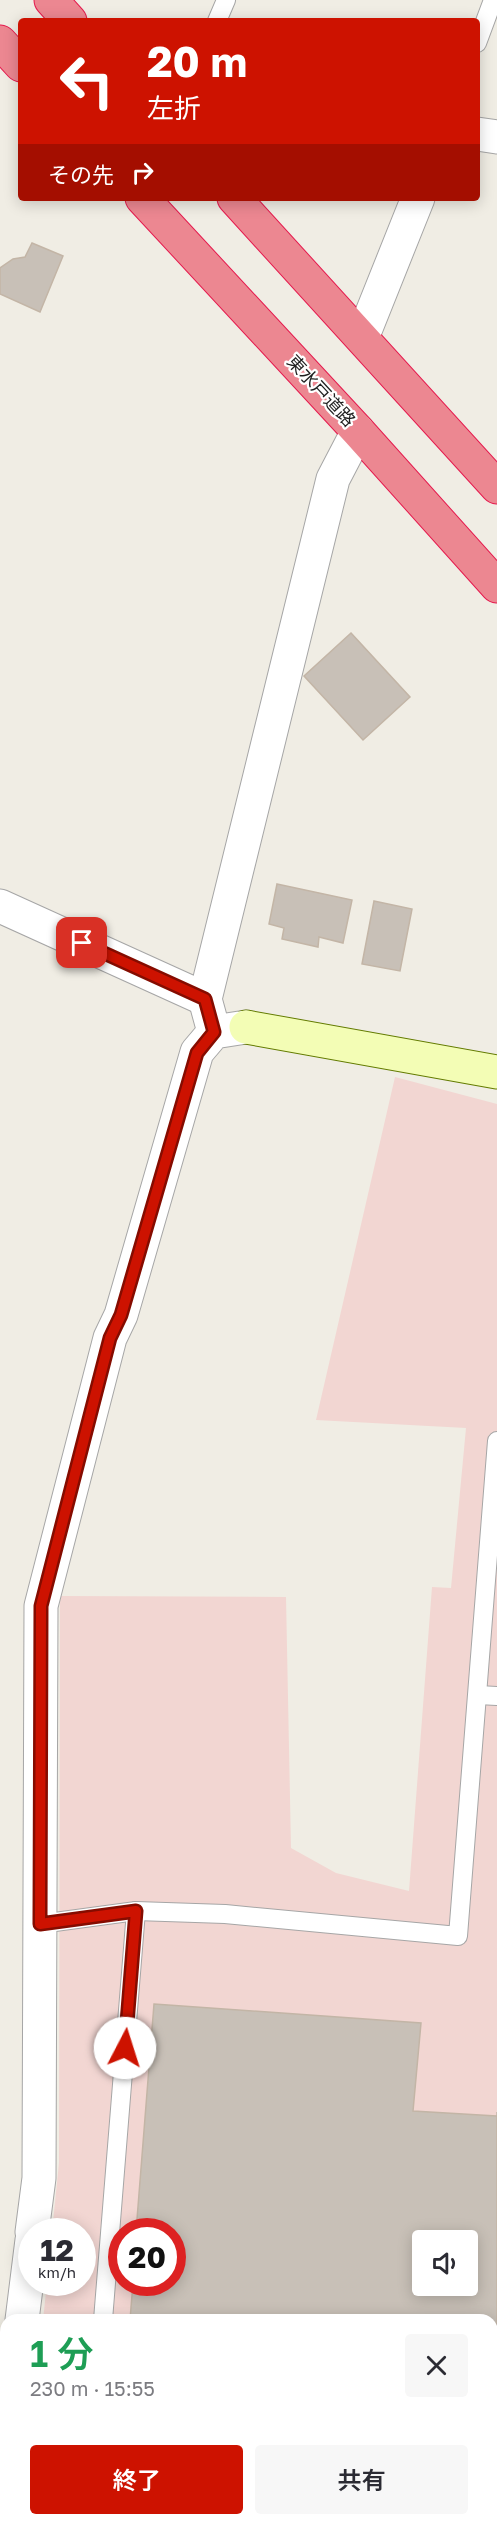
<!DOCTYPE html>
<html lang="ja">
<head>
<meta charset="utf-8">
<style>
	body { margin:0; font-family:"Golos Text","Noto Sans JP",sans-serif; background:#f7f7f7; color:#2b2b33; height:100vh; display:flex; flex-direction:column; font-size:22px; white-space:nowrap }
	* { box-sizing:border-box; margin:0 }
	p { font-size:20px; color:#7c7c81 }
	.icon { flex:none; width:33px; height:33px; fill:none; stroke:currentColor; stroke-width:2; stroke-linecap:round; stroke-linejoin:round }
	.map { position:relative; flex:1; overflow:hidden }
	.details { position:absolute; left:0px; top:2314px; width:498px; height:212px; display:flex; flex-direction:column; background:#fff; border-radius:18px 18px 0 0; box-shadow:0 3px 15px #0003 }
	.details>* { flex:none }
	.guide { position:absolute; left:18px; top:18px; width:462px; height:183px; border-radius:6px; box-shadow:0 3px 15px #0003; background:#cd1200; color:#fff; overflow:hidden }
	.fabs { position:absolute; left:412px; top:2230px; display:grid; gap:12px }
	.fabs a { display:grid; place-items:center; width:66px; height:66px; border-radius:6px; background:#fff; box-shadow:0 3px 15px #0003; font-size:30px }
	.speed { position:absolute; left:18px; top:2218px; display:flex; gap:12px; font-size:30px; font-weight:700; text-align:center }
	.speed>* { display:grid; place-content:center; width:78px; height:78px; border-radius:50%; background:#fff; box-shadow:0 3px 15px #0003; line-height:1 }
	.speed small { font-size:15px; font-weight:400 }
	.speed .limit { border:9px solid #d22; background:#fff; color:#111 }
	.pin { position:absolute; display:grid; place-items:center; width:51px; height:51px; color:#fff; margin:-26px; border-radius:12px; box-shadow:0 3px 9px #0006 }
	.me { position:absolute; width:66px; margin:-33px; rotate:5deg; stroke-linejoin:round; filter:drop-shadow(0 0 4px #0008) }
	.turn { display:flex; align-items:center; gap:21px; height:126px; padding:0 30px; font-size:27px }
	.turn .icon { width:78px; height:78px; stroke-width:2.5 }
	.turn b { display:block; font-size:42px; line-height:51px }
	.then { display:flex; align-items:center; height:57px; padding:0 30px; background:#0003; gap:12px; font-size:22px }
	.round { display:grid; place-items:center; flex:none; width:63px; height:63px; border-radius:6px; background:#f7f7f7 }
	.head { display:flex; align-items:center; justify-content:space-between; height:102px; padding:0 30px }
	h1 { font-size:36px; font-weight:600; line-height:45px; color:#1e9e55 }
	.action { display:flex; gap:12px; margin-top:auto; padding:12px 30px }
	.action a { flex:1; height:69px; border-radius:6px; background:#cd1200; color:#fff; font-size:24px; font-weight:600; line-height:69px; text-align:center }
	.action a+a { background:#f7f7f7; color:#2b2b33 }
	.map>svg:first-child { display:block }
	.commercial { fill:#f2d6d2; fill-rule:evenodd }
	.building { fill:#c8c0b7; stroke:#c3b5a6; stroke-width:1.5; fill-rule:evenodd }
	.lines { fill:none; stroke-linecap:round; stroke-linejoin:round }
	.lane-casing { stroke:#a6a6a6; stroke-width:20 }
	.street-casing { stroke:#a6a6a6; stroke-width:35 }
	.secondary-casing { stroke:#637b00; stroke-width:35 }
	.highway-casing { stroke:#e51a4e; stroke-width:35 }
	.lane { stroke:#fff; stroke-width:18 }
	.street { stroke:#fff; stroke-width:33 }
	.secondary { stroke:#f3fdb5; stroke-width:33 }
	.highway { stroke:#ec8791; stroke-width:33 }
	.route-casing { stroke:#850c00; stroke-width:15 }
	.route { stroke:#cd1200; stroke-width:10 }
	.labels { text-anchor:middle; stroke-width:4.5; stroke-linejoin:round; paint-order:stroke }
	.street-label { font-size:18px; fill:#1f1f1f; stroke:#fff }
</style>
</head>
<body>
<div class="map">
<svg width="497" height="2525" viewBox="0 0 497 2525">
	<rect width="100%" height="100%" fill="#f0ede4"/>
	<path class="commercial" d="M395 1077 497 1104V2525H187L188 2520H492V2320H43L47 2283H82V2232H52L59 2163 60 1596 286 1597 291 1848 336 1873 409 1891 432 1587 451 1588 466 1428 316 1420ZM122 2232H172V2283H122ZM423 2241H468V2286H423Z"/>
	<g class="building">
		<path d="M32 243 63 256 40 312 0 294V268L13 259 25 257Z"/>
		<path d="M351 633 410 697 363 740 304 676Z"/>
		<path d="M277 884 352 900 343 943 319 937 318 947 282 939 284 928 269 924Z"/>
		<path d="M374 901 412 909 400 971 362 964Z"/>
		<path d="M154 2004 421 2023 413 2111 497 2116V2112V2496L492 2495V2320H130L133 2283H172V2232H136ZM423 2241H468V2286H423Z"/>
	</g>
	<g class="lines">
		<g class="lane-casing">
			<g id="lane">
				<path d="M217 21 226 0"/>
				<path d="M477 43 493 0"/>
				<path d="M478 1695 497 1696"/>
				<path d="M40 1924 136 1911 225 1914 458 1936 497 1441"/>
				<path d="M103 2320 136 1911"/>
			</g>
		</g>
		<g class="street-casing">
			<g id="street">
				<path d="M477 134 497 137"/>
				<path d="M362 338 418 198"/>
				<path d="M0 906 205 999"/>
				<path d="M214 1032 205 999 333 479 358 431"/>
				<path d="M32 2232 39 2178 41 1606 110 1338 121 1315 197 1052 214 1032 246 1027"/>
				<path d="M22 2320 32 2240"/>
				<path d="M0 2354 6 2355"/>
				<path d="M0 2469 6 2431"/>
				<path d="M389 2520 448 2525"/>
			</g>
		</g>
		<g class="secondary-casing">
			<path id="secondary" d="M246 1027 497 1072"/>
		</g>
		<g class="highway-casing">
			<g id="highway">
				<path d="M51 0 70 21"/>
				<path d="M0 42 21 65"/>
				<path d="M142 198 358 431 497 586"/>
				<path d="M234 198 497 487"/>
			</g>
		</g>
		<use href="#lane" class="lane"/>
		<use href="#street" class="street"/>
		<use href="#secondary" class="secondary"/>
		<use href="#highway" class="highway"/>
	</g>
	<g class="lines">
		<g class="route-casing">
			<path id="route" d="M82 943 205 999 214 1032 197 1053 121 1315 110 1338 41 1606 40 1924 136 1911 125 2048"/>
		</g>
		<use href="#route" class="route"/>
	</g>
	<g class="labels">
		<g class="street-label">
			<text transform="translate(321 391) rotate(47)" y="6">東水戸道路</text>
		</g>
	</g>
</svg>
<div class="fabs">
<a><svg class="icon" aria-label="sound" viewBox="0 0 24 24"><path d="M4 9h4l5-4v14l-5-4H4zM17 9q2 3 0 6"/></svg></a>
</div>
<div class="speed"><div>12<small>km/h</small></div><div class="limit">20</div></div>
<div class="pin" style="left:82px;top:943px;background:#d93025"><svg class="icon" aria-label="arrive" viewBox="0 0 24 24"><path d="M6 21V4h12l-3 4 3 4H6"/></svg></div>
<svg class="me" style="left:125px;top:2048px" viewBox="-20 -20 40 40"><circle r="19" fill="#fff"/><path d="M0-13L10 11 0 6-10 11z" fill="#cd1200"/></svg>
<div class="guide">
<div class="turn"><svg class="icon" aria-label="left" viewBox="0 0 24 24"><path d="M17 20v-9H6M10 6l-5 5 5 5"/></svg><div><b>20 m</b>左折</div></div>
<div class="then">その先<svg class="icon" aria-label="right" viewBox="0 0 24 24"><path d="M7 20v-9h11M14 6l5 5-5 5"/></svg></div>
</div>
<section class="details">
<div class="head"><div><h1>1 分</h1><p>230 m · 15:55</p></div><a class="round"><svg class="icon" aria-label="close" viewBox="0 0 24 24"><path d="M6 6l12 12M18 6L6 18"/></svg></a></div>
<div class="action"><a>終了</a><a>共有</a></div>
</section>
</div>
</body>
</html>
